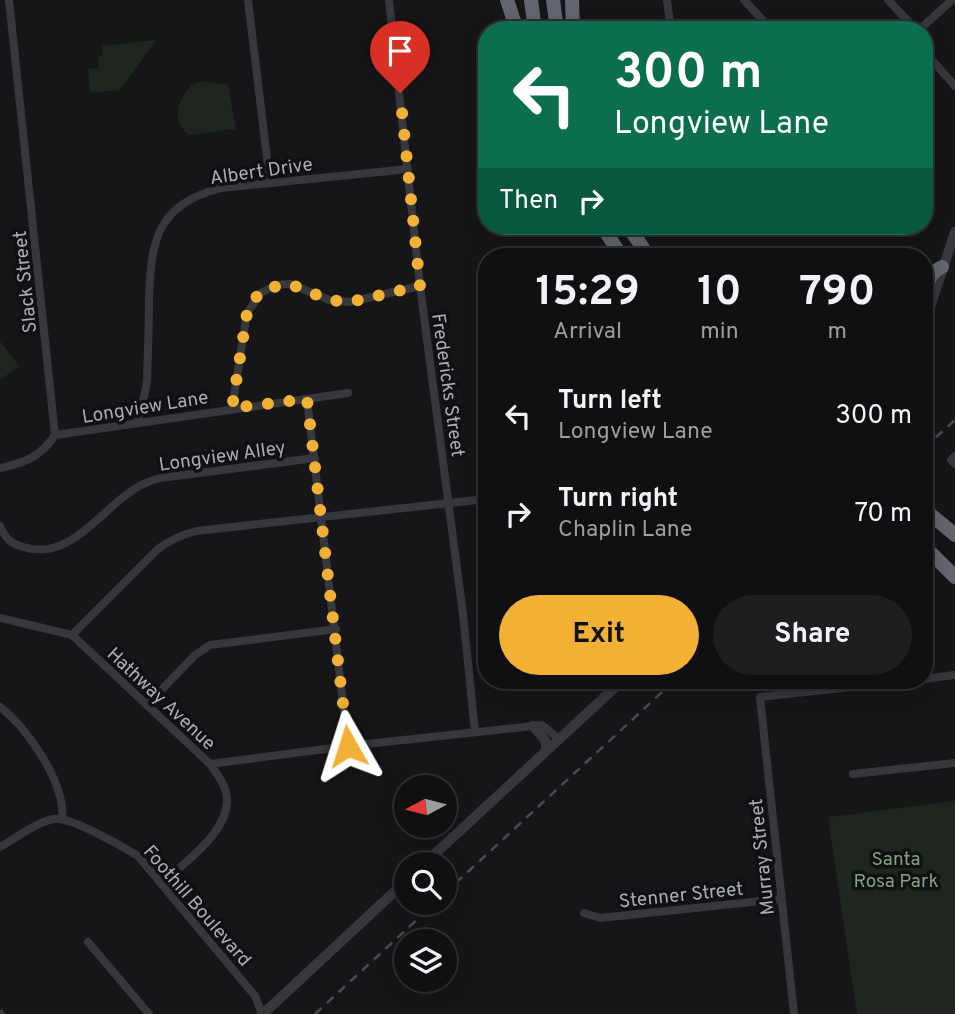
<!DOCTYPE html>
<html lang="en">
<head>
<meta charset="utf-8">
<style>
	body { margin:0; font-family:Overpass,sans-serif; background:#1e1e20; color:#f1f3f6; height:100vh; display:flex; flex-direction:column; font-size:26px; white-space:nowrap }
	* { box-sizing:border-box; margin:0 }
	p { font-size:23px; color:#9c9d9f }
	.icon { flex:none; width:38px; height:38px; fill:none; stroke:currentColor; stroke-width:2; stroke-linecap:round; stroke-linejoin:round }
	.map { position:relative; flex:1; overflow:hidden }
	.sheet { position:absolute; left:478px; top:248px; width:455px; height:441px; display:flex; flex-direction:column; background:#101012; border-radius:28px; box-shadow:0 4px 18px #0003,0 0 0 2px #303032 }
	.sheet>* { flex:none }
	.banner { position:absolute; left:478px; top:21px; width:455px; height:214px; border-radius:28px; box-shadow:0 4px 18px #0003,0 0 0 2px #303032; background:#0b6e4f; color:#fff; overflow:hidden }
	.needle { width:46px; rotate:263deg }
	.controls { position:absolute; left:394px; top:775px; display:grid; gap:14px }
	.controls a { display:grid; place-items:center; width:63px; height:63px; border-radius:50%; background:#101012; box-shadow:0 4px 18px #0003,0 0 0 2px #303032; font-size:35px }
	.pin { position:absolute; display:grid; place-items:center; width:60px; height:60px; color:#fff; margin:-72px -30px; border-radius:50% 50% 50% 0; rotate:-45deg; box-shadow:0 0 7px #0007 }
	.pin .icon { rotate:45deg }
	.me { position:absolute; width:77px; margin:-38px; rotate:354deg; stroke-linejoin:round; filter:drop-shadow(0 0 5px #0008) }
	.turn { display:flex; align-items:center; gap:24px; height:147px; padding:0 21px; font-size:32px }
	.turn .icon { width:91px; height:91px; stroke-width:2.5 }
	.turn b { display:block; font-size:49px; line-height:60px }
	.then { display:flex; align-items:center; height:66px; padding:0 21px; background:#0003; gap:14px; font-size:26px }
	.eta { display:flex; justify-content:space-evenly; align-items:center; height:119px; text-align:center }
	.eta b { font-size:42px; font-weight:700; line-height:49px }
	.cta { display:flex; gap:14px; margin-top:auto; padding:14px 21px }
	.cta a { flex:1; height:80px; border-radius:42px; background:#f2b134; color:#111; font-size:28px; font-weight:700; line-height:80px; text-align:center }
	.cta a+a { background:#1e1e20; color:#f1f3f6 }
	ul { padding:0; list-style:none }
	li { display:flex; align-items:center; gap:21px; height:98px; padding:0 21px }
	li div { flex:1 }
	li b { display:block; font-size:26px }
	li em { font-style:normal }
	.map>svg:first-child { display:block }
	.green { fill:#1e261f }
	.lines { fill:none; stroke-linecap:round; stroke-linejoin:round }
	.minor { stroke:#37383d; stroke-width:8 }
	.tertiary { stroke:#37383d; stroke-width:10 }
	.motorway { stroke:#63666e; stroke-width:14 }
	.rail { stroke:#4a4c52; stroke-width:2.5; stroke-dasharray:9 7; stroke-linecap:butt }
	.route { stroke:#f2b134; stroke-width:12; stroke-dasharray:0 21.6 }
	.labels { text-anchor:middle; stroke-width:7; stroke-linejoin:round; paint-order:stroke }
	.street-label { font-size:19px; fill:#a8adb8; stroke:#111113 }
	.park-label { font-size:19px; fill:#7fa381; stroke:#111113 }
</style>
</head>
<body>
<div class="map">
<svg width="955" height="1014" viewBox="0 0 955 1014">
	<rect width="100%" height="100%" fill="#161618"/>
	<g class="green">
		<path d="M156 40 120 90 90 93 88 69 99 68 98 56 103 55 102 46Z"/>
		<path d="M204 81 228 85 236 129 189 135C170 120 178 100 192 84Z"/>
		<path d="M0 341 19 366 0 380Z"/>
		<path d="M955 801V1014H857L828 817Z"/>
	</g>
	<g class="lines">
		<g class="minor">
			<path d="M9 0 55 435"/>
			<path d="M248 0 270 183"/>
			<path d="M389 0 420 286 463 614 475 732"/>
			<path d="M667 0 671 30"/>
			<path d="M744 0 772 30"/>
			<path d="M888 0 911 24 912 30"/>
			<path d="M919 30 952 0"/>
			<path d="M924 51 955 86"/>
			<path d="M307 399 348 746"/>
			<path d="M232 408 247 313 261 293 276 285 291 284 329 300 350 302 420 286"/>
			<path d="M137 423C140 409 146 394 147 380 148 353 149 326 149 299 151 239 157 205 221 188L408 169"/>
			<path d="M955 456 951 460 955 464"/>
			<path d="M0 468C24 463 41 457 55 435L348 393"/>
			<path d="M0 526C5 538 10 543 23 547 68 561 97 515 130 492 139 485 149 481 160 478L315 458"/>
			<path d="M0 618 72 635 210 764 348 746 542 725 558 738"/>
			<path d="M72 635 158 549C170 540 181 535 196 531L486 499"/>
			<path d="M924 679 955 675"/>
			<path d="M147 705 194 656 210 645 336 629"/>
			<path d="M0 707C27 727 66 784 62 819"/>
			<path d="M853 774 955 763"/>
			<path d="M0 847C16 838 35 823 53 819 70 816 122 846 138 856L255 996 262 1014"/>
			<path d="M162 883C185 862 235 828 226 792 224 782 216 773 210 764"/>
			<path d="M584 913 600 918 781 899"/>
			<path d="M88 942 149 1014"/>
			<path d="M0 1013 1 1014"/>
			<path d="M794 1014 760 697 907 681"/>
		</g>
		<g class="tertiary">
			<path d="M924 325 955 232"/>
			<path d="M533 726 545 740 547 750"/>
			<path d="M424 864 622 681"/>
			<path d="M263 1014 406 881"/>
		</g>
		<g class="motorway">
			<path d="M507 0 517 30"/>
			<path d="M531 0 535 30"/>
			<path d="M553 0 557 30"/>
			<path d="M572 0 573 30"/>
			<path d="M602 226 622 257"/>
			<path d="M628 226 649 257"/>
			<path d="M924 295C928 282 929 273 942 267"/>
			<path d="M924 509 955 535"/>
			<path d="M924 546 955 577"/>
		</g>
		<g class="rail">
			<path d="M924 448 955 420"/>
			<path d="M444 894 674 681"/>
			<path d="M315 1014 435 903"/>
		</g>
	</g>
	<g class="lines">
		<path class="route" d="M348 746 307 399 232 408 247 313 255 298 268 288 290 284 329 300 350 302 420 286 400 93"/>
	</g>
	<g class="labels">
		<g class="street-label">
			<text transform="translate(261 170) rotate(-8)" y="7">Albert Drive</text>
			<text transform="translate(24 282) rotate(-96)" y="7">Slack Street</text>
			<text transform="translate(449 385) rotate(82)" y="7">Fredericks Street</text>
			<text transform="translate(145 406) rotate(-9)" y="7">Longview Lane</text>
			<text transform="translate(222 455) rotate(-8)" y="7">Longview Alley</text>
			<text transform="translate(162 698) rotate(43)" y="7">Hathway Avenue</text>
			<text transform="translate(761 857) rotate(-96)" y="7">Murray Street</text>
			<text transform="translate(681 894) rotate(-6)" y="7">Stenner Street</text>
			<text transform="translate(198 905) rotate(49)" y="7">Foothill Boulevard</text>
		</g>
		<g class="park-label">
			<text x="896" y="865">Santa<tspan x="896" dy="22">Rosa Park</tspan></text>
		</g>
	</g>
</svg>
<div class="controls">
<a><svg class="needle" viewBox="-14 -14 28 28"><path d="M0-13l5 13h-10z" fill="#e53935"/><path d="M0 13l5-13h-10z" fill="#9c9d9f"/></svg></a>
<a><svg class="icon" aria-label="search" viewBox="0 0 24 24"><circle cx="10" cy="10" r="6"/><path d="M15 15l6 6"/></svg></a>
<a><svg class="icon" aria-label="layers" viewBox="0 0 24 24"><path d="M12 4l9 5-9 5-9-5zM3 14l9 5 9-5"/></svg></a>
</div>
<div class="pin" style="left:400px;top:93px;background:#d93025"><svg class="icon" aria-label="arrive" viewBox="0 0 24 24"><path d="M6 21V4h12l-3 4 3 4H6"/></svg></div>
<svg class="me" style="left:348px;top:746px" viewBox="-20 -20 40 40"><path d="M0-17L14 15 0 8-14 15z" fill="#f2b134" stroke="#fff" stroke-width="4"/></svg>
<div class="banner">
<div class="turn"><svg class="icon" aria-label="left" viewBox="0 0 24 24"><path d="M17 20v-9H6M10 6l-5 5 5 5"/></svg><div><b>300 m</b>Longview Lane</div></div>
<div class="then">Then<svg class="icon" aria-label="right" viewBox="0 0 24 24"><path d="M7 20v-9h11M14 6l5 5-5 5"/></svg></div>
</div>
<section class="sheet">
<div class="eta">
<div><b>15:29</b><p>Arrival</p></div>
<div><b>10</b><p>min</p></div>
<div><b>790</b><p>m</p></div>
</div>
<ul>
<li><svg class="icon" aria-label="left" viewBox="0 0 24 24"><path d="M17 20v-9H6M10 6l-5 5 5 5"/></svg><div><b>Turn left</b><p>Longview Lane</p></div><em>300 m</em></li>
<li><svg class="icon" aria-label="right" viewBox="0 0 24 24"><path d="M7 20v-9h11M14 6l5 5-5 5"/></svg><div><b>Turn right</b><p>Chaplin Lane</p></div><em>70 m</em></li>
</ul>
<div class="cta"><a>Exit</a><a>Share</a></div>
</section>
</div>
</body>
</html>
